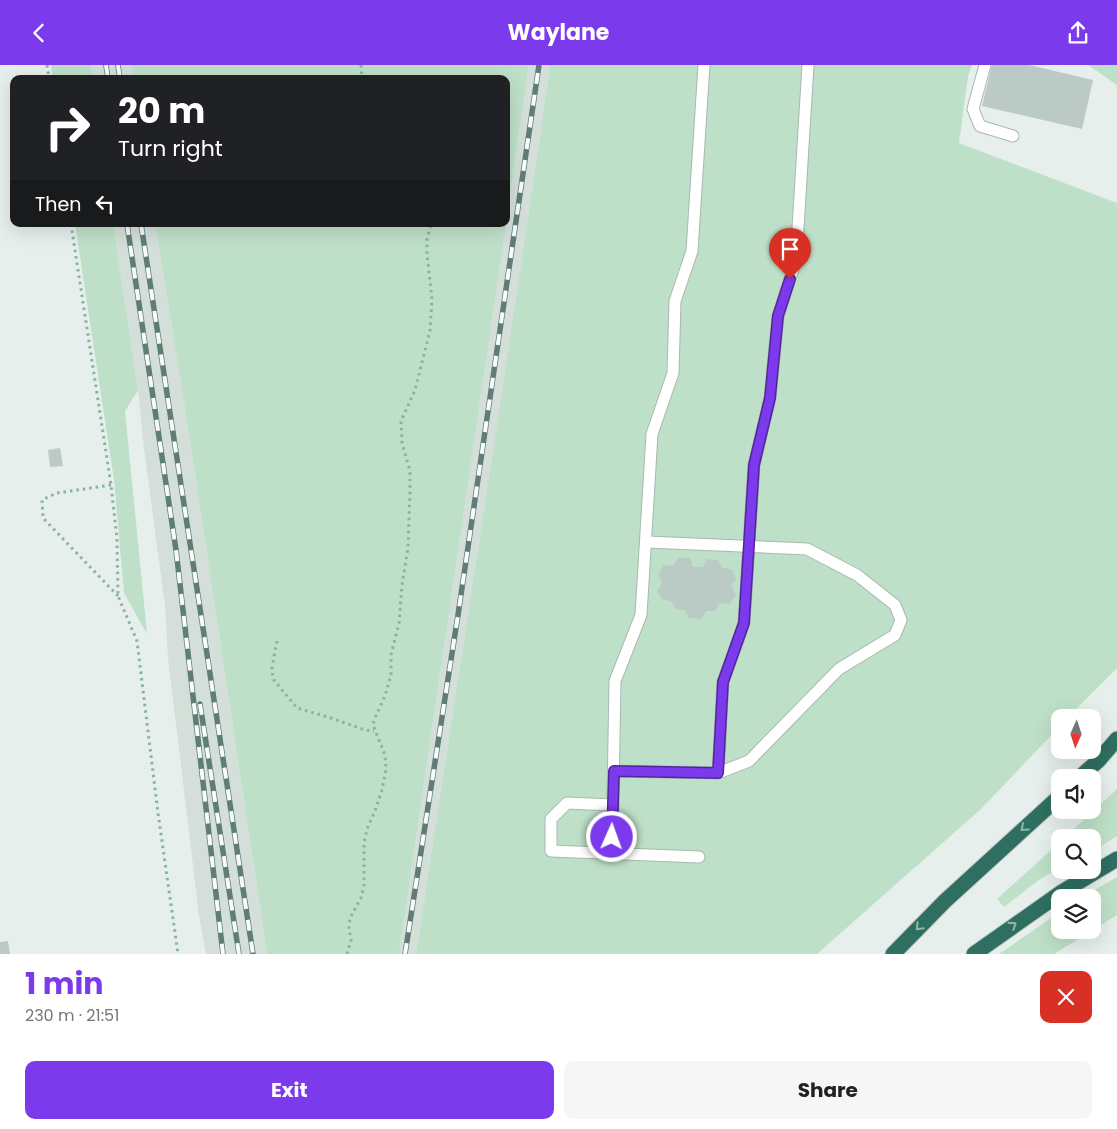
<!DOCTYPE html>
<html lang="en">
<head>
<meta charset="utf-8">
<style>
	body { margin:0; font-family:Poppins,sans-serif; background:#f6f6f6; color:#202124; height:100vh; display:flex; flex-direction:column; font-size:19px; white-space:nowrap }
	* { box-sizing:border-box; margin:0 }
	p { font-size:16px; color:#757577 }
	.icon { flex:none; width:28px; height:28px; fill:none; stroke:currentColor; stroke-width:2; stroke-linecap:round; stroke-linejoin:round }
	.map { position:relative; height:889px; overflow:hidden }
	.side { display:flex; flex-direction:column; background:#fff; flex:1 }
	.side>* { flex:none }
	.banner { position:absolute; left:10px; top:10px; width:500px; height:152px; border-radius:10px; box-shadow:0 5px 20px #0002; background:#202124; color:#fff; overflow:hidden }
	.needle { width:32px; rotate:183deg }
	.buttons { position:absolute; left:1051px; top:644px; display:grid; gap:10px }
	.buttons a { display:grid; place-items:center; width:50px; height:50px; border-radius:10px; background:#fff; box-shadow:0 5px 20px #0002; font-size:25px }
	.pin { position:absolute; display:grid; place-items:center; width:42px; height:42px; color:#fff; margin:-51px -21px; border-radius:50% 50% 50% 0; rotate:-45deg; box-shadow:0 0 5px #0007 }
	.pin .icon { rotate:45deg }
	.me { position:absolute; width:55px; margin:-28px; rotate:2deg; stroke-linejoin:round; filter:drop-shadow(0 0 4px #0008) }
	.turn { display:flex; align-items:center; gap:18px; height:105px; padding:0 25px; font-size:22px }
	.turn .icon { width:65px; height:65px; stroke-width:2.5 }
	.turn b { display:block; font-size:35px; line-height:42px }
	.then { display:flex; align-items:center; height:48px; padding:0 25px; background:#0003; gap:10px; font-size:19px }
	.round { display:grid; place-items:center; flex:none; width:52px; height:52px; border-radius:10px; background:#f6f6f6 }
	.head { display:flex; align-items:center; justify-content:space-between; height:85px; padding:0 25px }
	h1 { font-size:30px; font-weight:700; line-height:38px; color:#7c3aed }
	.action { display:flex; gap:10px; margin-top:auto; padding:10px 25px }
	.action a { flex:1; height:58px; border-radius:10px; background:#7c3aed; color:#fff; font-size:20px; font-weight:700; line-height:58px; text-align:center }
	.action a+a { background:#f6f6f6; color:#202124 }
	header { display:flex; justify-content:space-between; align-items:center; height:65px; padding:0 25px; background:#7c3aed; color:#fff; font-size:22px; font-weight:700 }
	.map>svg:first-child { display:block }
	.built { fill:#d4dfda }
	.green { fill:#bfe0c8 }
	.building { fill:#bbcac4 }
	.lines { fill:none; stroke-linecap:round; stroke-linejoin:round }
	.lane-casing { stroke:#a8b8b2; stroke-width:13 }
	.highway-casing { stroke:#c2cac8; stroke-width:17 }
	.path { stroke:#86b3a5; stroke-width:3; stroke-dasharray:2.5 4; stroke-linecap:butt }
	.lane { stroke:#fff; stroke-width:11 }
	.highway { stroke:#2f6f62; stroke-width:15 }
	.rail-casing { stroke:#5f7d75; stroke-width:5.5 }
	.rail { stroke:#f7fbf9; stroke-width:4; stroke-dasharray:11; stroke-linecap:butt }
	.oneway { stroke:#93b5ae }
	.route-casing { stroke:#51269a; stroke-width:12 }
	.route { stroke:#7c3aed; stroke-width:9 }
</style>
</head>
<body>
<header><svg class="icon" aria-label="back" viewBox="0 0 24 24"><path d="M15 5l-7 7 7 7"/></svg>Waylane<svg class="icon" aria-label="share" viewBox="0 0 24 24"><path d="M12 15V3M7 8l5-5 5 5M5 13v7h14v-7"/></svg></header>
<div class="map">
<svg width="1117" height="889" viewBox="0 0 1117 889">
	<rect width="100%" height="100%" fill="#e6efeb"/>
	<g class="built">
		<path d="M91 0H131L134 14H93Z"/>
		<path d="M529 0H550L513 259 416 889H399Z"/>
		<path d="M113 159H155L189 369 267 889H206L199 850 168 593 165 541 144 384 138 325Z"/>
	</g>
	<g class="green">
		<path d="M51 0H91L93 14H53Z"/>
		<path d="M131 0H529L506 157V14H134Z"/>
		<path d="M550 0H972L968 11 959 78 1117 138V603L1068 652H1060V661L981 744 817 889H416C461 593 508 297 550 0Z"/>
		<path d="M1088 0H1117V20Z"/>
		<path d="M75 159H113L138 325 125 346 147 569 124 528 114 415Z"/>
		<path d="M155 159H506L399 889H267L189 369Z"/>
		<path d="M1117 724V771L1093 786 1092 772H1065Z"/>
		<path d="M1060 777V803L1040 814 1004 842 997 834Z"/>
		<path d="M1117 812V850L1054 889H999L1060 847V865H1092V832H1082Z"/>
	</g>
	<g class="building">
		<path d="M992 0H1029L1093 15 1082 64 982 41Z"/>
		<path d="M60 383 63 401 50 402 48 385Z"/>
		<path d="M678 493H690L693 502H703L707 494 718 495 722 503 732 504 736 514 731 521 736 530 729 539 720 538 715 546H706L701 554 689 553 685 545 676 544 671 536 663 535 657 526 662 518 658 510 664 500 673 501Z"/>
		<path d="M8 876 10 889H0V877Z"/>
	</g>
	<g class="lines">
		<g class="lane-casing">
			<g id="lane">
				<path d="M985 0 973 44 980 61 1013 71"/>
				<path d="M614 706 718 708 749 696 839 604 895 570 901 555 895 540 857 510 807 484 647 477"/>
				<path d="M718 708 723 617 744 558 754 400 770 333 778 251 796 195 808 0"/>
				<path d="M613 740 567 738 551 754V786L699 792"/>
				<path d="M612 788 615 616 641 550 652 369 673 308 675 236 692 186 704 0"/>
			</g>
		</g>
		<g class="highway-casing">
			<g id="highway">
				<path d="M1080 712 1098 696 1117 674"/>
				<path d="M893 889 945 836 1060 731"/>
				<path d="M974 889 1062 827 1117 794"/>
			</g>
		</g>
		<g class="path">
			<path d="M47 0 49 14"/>
			<path d="M361 0 362 14"/>
			<path d="M71 159 111 420 117 474 118 531 137 576 158 748 178 889"/>
			<path d="M111 420 57 428 42 435 43 453 118 531"/>
			<path d="M277 576 272 602 273 614 297 643 331 653 365 665 374 666"/>
			<path d="M347 889 351 875 349 863 350 853 361 833 364 821V778L367 764 375 746 382 725 386 704 385 690 373 660 374 655 385 631 391 610V590L399 558 402 520 408 483 410 425V406L402 378 401 356 415 325 430 266 432 234 427 189V174L431 159"/>
		</g>
		<use href="#lane" class="lane"/>
		<use href="#highway" class="highway"/>
		<g class="rail-casing">
			<g id="rail">
				<path d="M106 0 108 14"/>
				<path d="M118 0 120 14"/>
				<path d="M127 159 176 485 223 889"/>
				<path d="M141 159 253 889"/>
				<path d="M200 639 239 889"/>
				<path d="M405 889 458 550 539 0"/>
			</g>
		</g>
		<use href="#rail" class="rail"/>
	</g>
	<defs><path id="oneway-chevron" d="M-2-3.5L2.5 0L-2 3.5" fill="none" stroke-width="1.6" stroke-linecap="round" stroke-linejoin="round" transform="scale(1.25)"/></defs>
	<g class="oneway">
		<use href="#oneway-chevron" transform="translate(1024 763) rotate(138)"/>
		<use href="#oneway-chevron" transform="translate(1013 860) rotate(-34)"/>
		<use href="#oneway-chevron" transform="translate(919 862) rotate(134)"/>
	</g>
	<g class="lines">
		<g class="route-casing">
			<path id="route" d="M612 772 614 706 718 708 723 617 744 558 754 400 770 333 778 251 790 214"/>
		</g>
		<use href="#route" class="route"/>
	</g>
</svg>
<div class="buttons">
<a><svg class="needle" viewBox="-14 -14 28 28"><path d="M0-13l5 13h-10z" fill="#e53935"/><path d="M0 13l5-13h-10z" fill="#757577"/></svg></a>
<a><svg class="icon" aria-label="sound" viewBox="0 0 24 24"><path d="M4 9h4l5-4v14l-5-4H4zM17 9q2 3 0 6"/></svg></a>
<a><svg class="icon" aria-label="search" viewBox="0 0 24 24"><circle cx="10" cy="10" r="6"/><path d="M15 15l6 6"/></svg></a>
<a><svg class="icon" aria-label="layers" viewBox="0 0 24 24"><path d="M12 4l9 5-9 5-9-5zM3 14l9 5 9-5"/></svg></a>
</div>
<div class="pin" style="left:790px;top:214px;background:#d93025"><svg class="icon" aria-label="arrive" viewBox="0 0 24 24"><path d="M6 21V4h12l-3 4 3 4H6"/></svg></div>
<svg class="me" style="left:612px;top:772px" viewBox="-20 -20 40 40"><circle r="17" fill="#7c3aed" stroke="#fff" stroke-width="3"/><path d="M0-11L8 9 0 5-8 9z" fill="#fff"/></svg>
<div class="banner">
<div class="turn"><svg class="icon" aria-label="right" viewBox="0 0 24 24"><path d="M7 20v-9h11M14 6l5 5-5 5"/></svg><div><b>20 m</b>Turn right</div></div>
<div class="then">Then<svg class="icon" aria-label="left" viewBox="0 0 24 24"><path d="M17 20v-9H6M10 6l-5 5 5 5"/></svg></div>
</div>
</div>
<section class="side">
<div class="head"><div><h1>1 min</h1><p>230 m · 21:51</p></div><a class="round" style="background:#d93025;color:#fff"><svg class="icon" aria-label="close" viewBox="0 0 24 24"><path d="M6 6l12 12M18 6L6 18"/></svg></a></div>
<div class="action"><a>Exit</a><a>Share</a></div>
</section>
</body>
</html>
